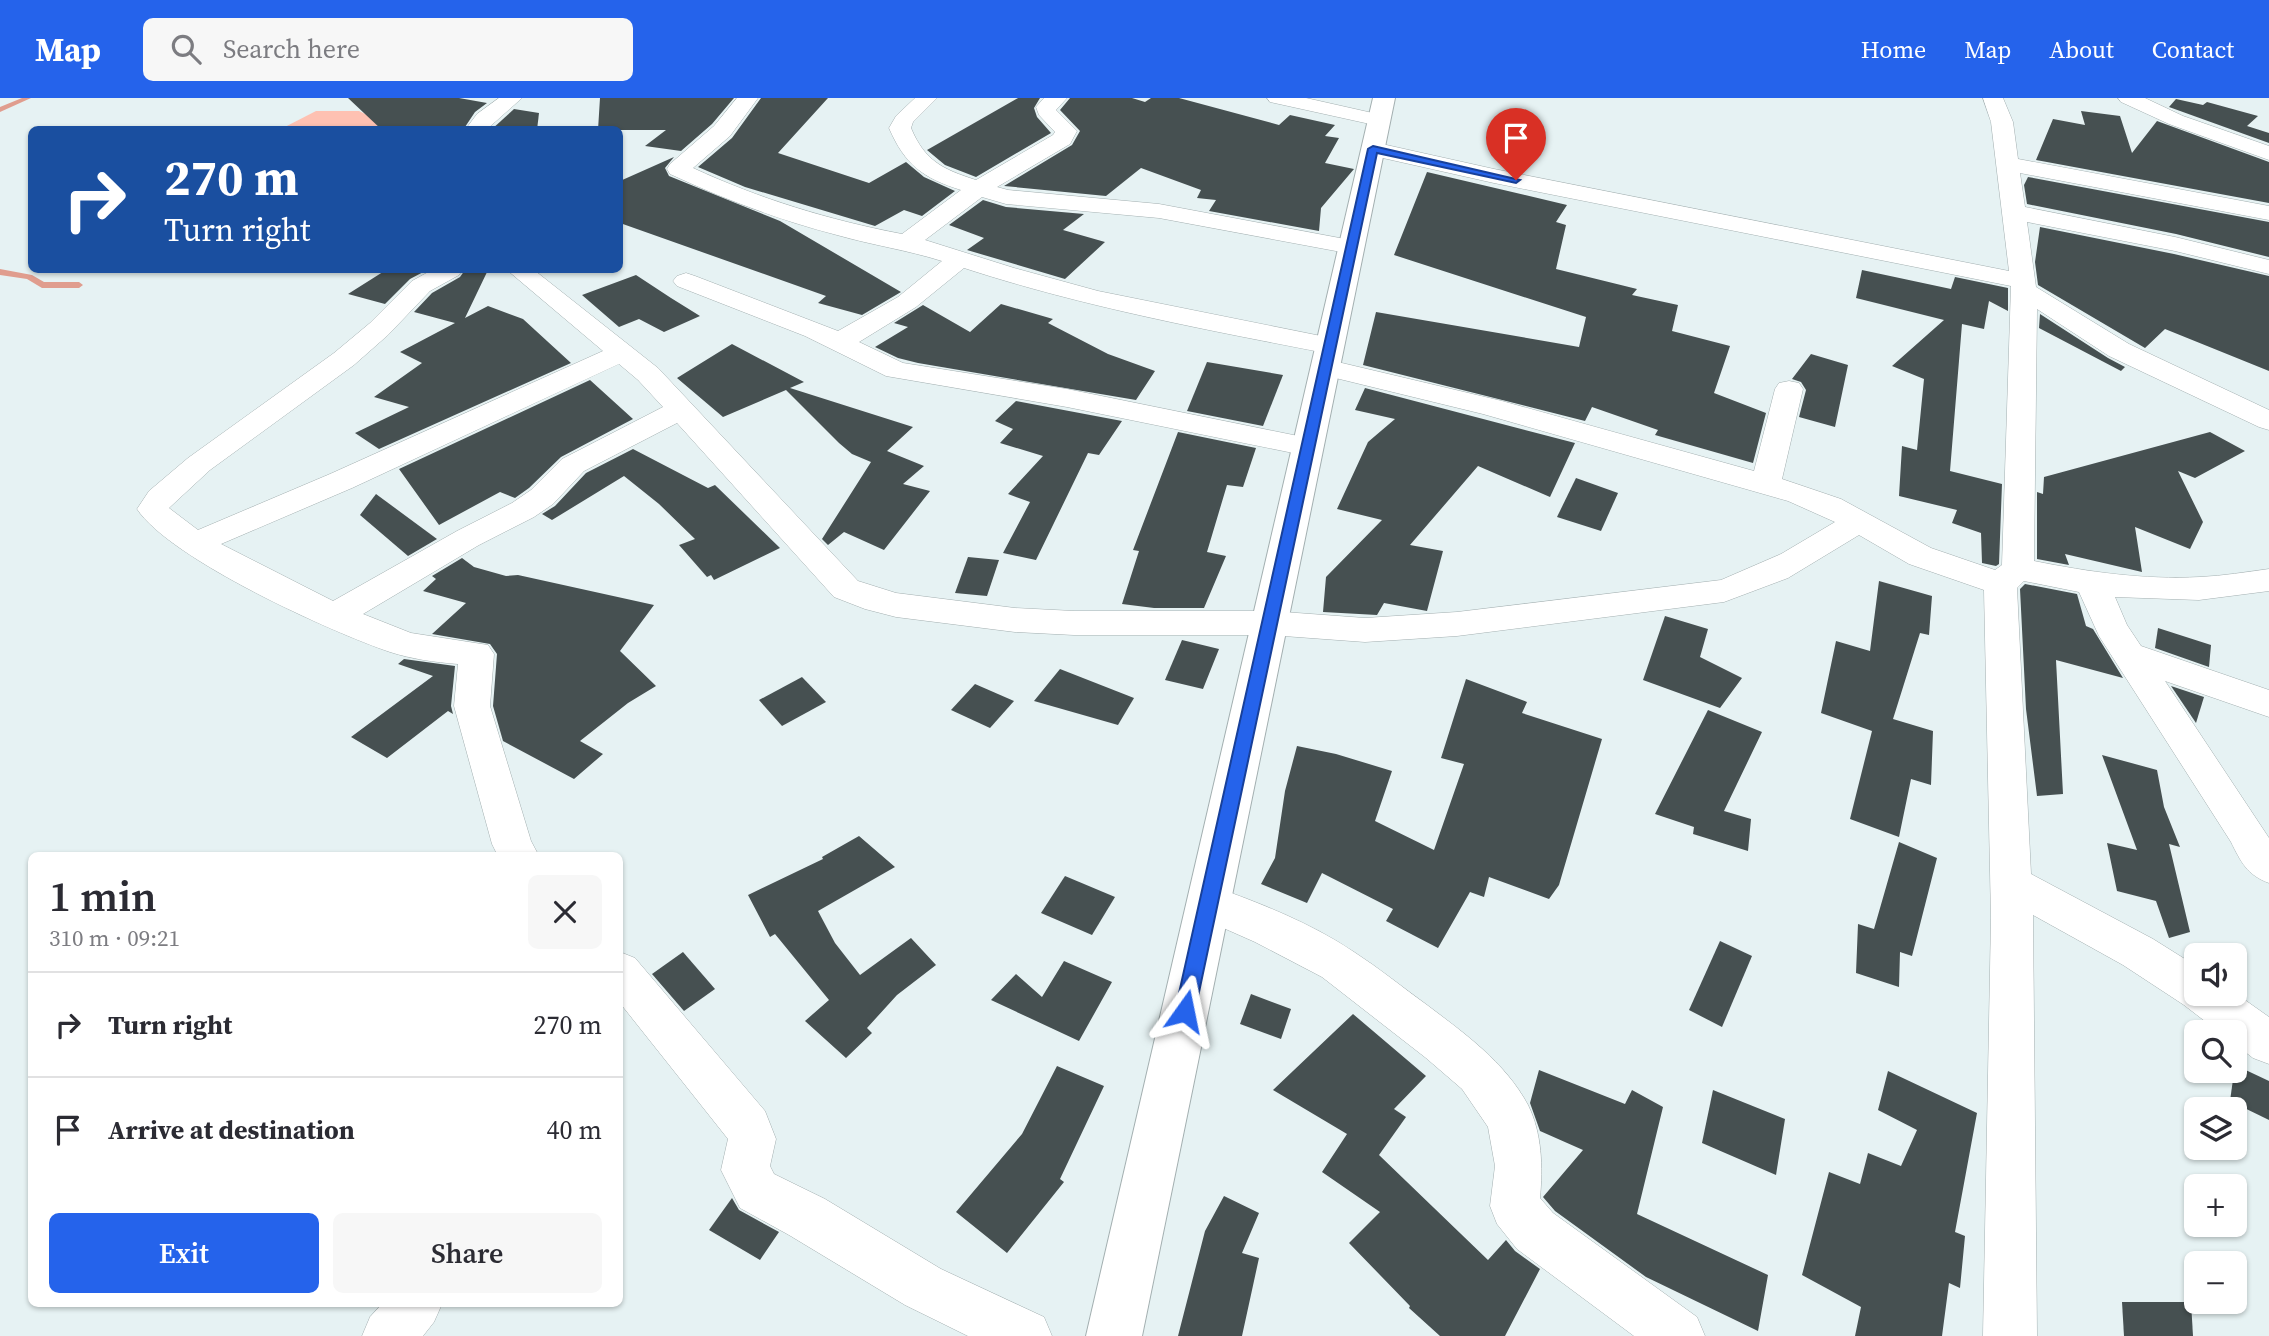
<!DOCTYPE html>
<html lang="en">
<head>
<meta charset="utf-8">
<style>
	body { margin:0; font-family:"Source Serif 4",serif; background:#f7f7f7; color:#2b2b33; height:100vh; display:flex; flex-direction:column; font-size:26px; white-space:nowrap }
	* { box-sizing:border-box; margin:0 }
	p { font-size:23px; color:#7c7c81 }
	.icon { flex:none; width:38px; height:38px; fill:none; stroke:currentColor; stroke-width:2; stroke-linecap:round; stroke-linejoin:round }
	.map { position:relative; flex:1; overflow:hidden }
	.side { position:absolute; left:28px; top:754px; width:595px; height:455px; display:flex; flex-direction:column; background:#fff; border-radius:10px; box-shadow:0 2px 5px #0004 }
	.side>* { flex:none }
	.guide { position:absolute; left:28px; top:28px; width:595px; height:147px; border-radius:10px; box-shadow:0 2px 5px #0004; background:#1a4fa0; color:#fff; overflow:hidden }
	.fabs { position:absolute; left:2184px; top:845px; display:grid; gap:14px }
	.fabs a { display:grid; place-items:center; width:63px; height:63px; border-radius:10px; background:#fff; box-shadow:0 2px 5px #0004; font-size:35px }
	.pin { position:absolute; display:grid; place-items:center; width:60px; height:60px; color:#fff; margin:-72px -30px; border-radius:50% 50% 50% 0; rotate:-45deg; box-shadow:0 0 7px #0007 }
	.pin .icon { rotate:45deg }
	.me { position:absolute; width:77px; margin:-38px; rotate:12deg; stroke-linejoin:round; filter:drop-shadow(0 0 5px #0008) }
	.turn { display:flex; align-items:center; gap:24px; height:147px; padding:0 21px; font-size:32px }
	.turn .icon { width:91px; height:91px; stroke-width:2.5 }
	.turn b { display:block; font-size:49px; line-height:60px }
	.round { display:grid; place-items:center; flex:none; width:74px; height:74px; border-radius:10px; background:#f7f7f7 }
	.summary { display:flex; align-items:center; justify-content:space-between; height:119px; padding:0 21px }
	h1 { font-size:42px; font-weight:600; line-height:52px }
	.primary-button { display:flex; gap:14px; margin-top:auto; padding:14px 21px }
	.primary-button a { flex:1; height:80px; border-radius:10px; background:#2563eb; color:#fff; font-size:28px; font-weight:600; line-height:80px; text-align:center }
	.primary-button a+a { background:#f7f7f7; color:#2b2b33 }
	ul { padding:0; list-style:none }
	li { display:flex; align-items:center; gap:21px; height:105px; padding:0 21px; border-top:2px solid #e1e1e2 }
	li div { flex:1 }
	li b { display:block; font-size:26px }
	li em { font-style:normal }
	header { display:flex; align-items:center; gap:42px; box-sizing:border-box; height:98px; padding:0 35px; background:#2563eb; color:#fff }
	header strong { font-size:33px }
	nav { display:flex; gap:38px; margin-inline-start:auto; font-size:24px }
	.search { width:490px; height:63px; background:#f7f7f7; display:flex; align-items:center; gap:18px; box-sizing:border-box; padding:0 24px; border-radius:10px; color:#7c7c81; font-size:26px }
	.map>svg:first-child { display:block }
	.green { fill:#fec1b2 }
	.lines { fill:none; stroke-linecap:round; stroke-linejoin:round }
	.stream { fill:#e09d8e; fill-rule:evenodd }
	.building { fill:#465051 }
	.minor-casing { stroke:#a3afb0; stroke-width:1 }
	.tertiary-casing { stroke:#a3afb0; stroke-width:2 }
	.minor { fill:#fff; fill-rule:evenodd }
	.tertiary { fill:#fff; fill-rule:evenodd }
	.route { fill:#2563eb; stroke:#184099; stroke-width:2 }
</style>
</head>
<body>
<header>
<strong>Map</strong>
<div class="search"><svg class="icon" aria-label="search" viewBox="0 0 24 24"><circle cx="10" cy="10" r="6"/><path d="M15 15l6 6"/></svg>Search here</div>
<nav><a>Home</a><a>Map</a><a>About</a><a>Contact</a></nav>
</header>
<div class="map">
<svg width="2269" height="1238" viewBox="0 0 2269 1238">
	<rect width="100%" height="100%" fill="#e6f2f3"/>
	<path class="green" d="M316 13H359L396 31 279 32Z"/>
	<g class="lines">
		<g class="stream">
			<path d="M22 0H31L0 14V9Z"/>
			<path d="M0 171 32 177 44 184H79L83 187 79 190H42L27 181 0 177Z"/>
		</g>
	</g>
	<g class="building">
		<path d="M348 0H459L487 5 475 14 463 32H382Z"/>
		<path d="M600 0H734L712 26 681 53 645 48 666 32H598Z"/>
		<path d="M761 0H828L778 55 869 85 906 64 924 79 955 93 922 118 904 112 875 128 745 89 698 69 732 40Z"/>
		<path d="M1018 0H1040L1034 10 1037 19 1051 35 976 79 945 67 927 52Z"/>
		<path d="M1070 0H1132L1145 4 1151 0H1179L1279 27 1290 17 1335 27 1325 38 1339 40 1325 65 1354 71 1321 110 1319 133 1209 113 1216 102 1197 100 1201 92 1141 70 1106 98 1004 88 1072 47 1080 33 1060 12Z"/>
		<path d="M2176 1 2203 7 2207 4 2258 18 2247 28 2269 35V45L2169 9Z"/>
		<path d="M514 11 539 15 537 32H491Z"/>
		<path d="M2081 13 2120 18 2132 55 2157 23 2269 64V105L2036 62 2053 21 2085 27Z"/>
		<path d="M674 59 665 70 669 78 780 123 901 194 862 217 818 205 826 198 620 125V83Z"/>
		<path d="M1427 74 1567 107 1556 124 1566 127 1556 171 1637 191 1632 197 1678 207 1672 233 1730 248 1714 295 1766 315 1753 365 1655 337 1658 332 1592 309 1585 323 1363 267 1376 214 1579 249 1586 219 1394 157Z"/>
		<path d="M2028 79 2269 124V159L2176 136 2027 106 2024 87Z"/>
		<path d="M983 102 1006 109 1084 116 1063 132 1105 144 1065 181 967 152 984 140 949 127Z"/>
		<path d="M2040 129 2174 156 2269 178V273L2165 231 2145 250 2038 187 2035 164Z"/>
		<path d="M386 172H427L410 181 385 206 348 196Z"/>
		<path d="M465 172H488L465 220 488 208 523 221 571 265 379 351 355 335 409 309 374 299 422 265 400 254 455 225 414 214 432 195 460 179Z"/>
		<path d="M1862 172 1951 191 1955 179 2008 190V213L1989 203 1984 231 1962 226 1950 373 2002 386 1999 466 1996 468 1982 465 1981 435 1952 425 1957 412 1899 398 1902 348 1917 352 1924 281 1892 268 1944 222 1856 200Z"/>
		<path d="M636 177 671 200 700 218 664 234 639 221 619 229 582 197Z"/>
		<path d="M1001 206 1053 221 1048 225 1108 256 1155 273 1136 302 918 265 898 260 875 249 908 229 894 225 923 207 970 234Z"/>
		<path d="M2040 216 2108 260 2125 269 2121 273 2039 230Z"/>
		<path d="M732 246 804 284 790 290 913 329 887 353 924 368 903 386 930 393 884 452 844 434 828 447 822 441 871 364 852 356 839 345 786 292 723 319 677 280Z"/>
		<path d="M1811 256 1848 267 1835 329 1799 319 1806 292 1801 284 1792 281Z"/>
		<path d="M1207 264 1283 277 1263 328 1187 313Z"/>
		<path d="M590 282 633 321 561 359 529 390 515 400 500 394 439 427 399 371Z"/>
		<path d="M1365 290 1575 345 1550 399 1478 368 1410 447 1443 453 1427 513 1384 505 1377 517 1323 514 1326 479 1382 422 1337 411 1368 344 1395 321 1355 312Z"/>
		<path d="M1016 303 1122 323 1099 357 1088 355 1036 462 1003 455 1030 404 1008 396 1043 358 1000 345 1013 331 995 323Z"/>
		<path d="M1178 334 1256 350 1243 389 1227 387 1207 454 1226 458 1204 510H1154L1122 506 1139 453 1133 452Z"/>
		<path d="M2210 334 2245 353 2195 380 2178 373 2203 424 2190 451 2135 429 2142 474 2065 456 2069 467 2037 461V394L2043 396 2044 379Z"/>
		<path d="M633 351 708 390 715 387 780 450 714 482 711 477 707 479 679 447 695 441 659 406 624 378 552 422 542 416 555 408 586 375Z"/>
		<path d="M1576 380 1618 395 1601 433 1557 419Z"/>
		<path d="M376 396 437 441 408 458 360 417Z"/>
		<path d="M968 459 999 462 987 498 955 495Z"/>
		<path d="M462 460 474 469 506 478 518 477 654 507 620 553 656 588 628 605 580 643 603 656 574 681 503 643 493 608 497 556 490 546 432 536 466 505 423 493 436 481 432 478Z"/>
		<path d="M1879 483 1932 498 1929 537 1920 535 1893 621 1933 633 1931 687 1911 681 1899 739 1850 721 1872 633 1821 615 1836 543 1870 553Z"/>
		<path d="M2025 486 2077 496 2086 528 2093 531 2123 580 2056 562 2063 696 2037 698 2026 611 2020 491Z"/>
		<path d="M1665 518 1708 531 1700 559 1742 580 1720 610 1643 582Z"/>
		<path d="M2158 530 2211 547 2209 569 2155 550Z"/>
		<path d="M1182 542 1219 551 1203 591 1165 582Z"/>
		<path d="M404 561 455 568 451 608 453 616 448 613 387 660 351 639 433 578 398 566Z"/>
		<path d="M1060 571 1134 600 1118 627 1034 603Z"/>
		<path d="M802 579 826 604 782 628 759 602Z"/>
		<path d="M1466 581 1527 604 1522 615 1602 641 1559 787 1549 801 1489 779 1484 799 1470 794 1438 850 1386 823 1393 811 1322 775 1307 805 1261 786 1275 760 1285 693 1297 648 1336 656 1392 673 1375 723 1434 752 1464 666 1441 660Z"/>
		<path d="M975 586 1014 603 990 630 951 612Z"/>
		<path d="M2171 588 2204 599 2196 625Z"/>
		<path d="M1708 612 1762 634 1724 713 1751 721 1748 753 1693 736 1694 729 1655 716Z"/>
		<path d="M2102 657 2157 672 2164 709 2180 749 2169 746 2190 834 2169 840 2156 803 2117 793 2107 745 2137 752Z"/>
		<path d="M859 738 895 769 818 813 835 845 860 877 911 840 936 867 897 897 867 930 872 935 846 960 805 923 829 902 775 836 770 839 748 797 823 761 822 759Z"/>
		<path d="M1899 744 1937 760 1912 858 1900 854 1899 889 1856 875 1858 826 1874 831Z"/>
		<path d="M1065 778 1115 799 1092 837 1041 815Z"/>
		<path d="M1720 843 1752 858 1722 929 1689 912Z"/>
		<path d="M683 854 715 891 684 913 652 876Z"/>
		<path d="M1064 863 1112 884 1079 943 991 902 1016 876 1042 899Z"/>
		<path d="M1251 896 1291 911 1281 941 1240 926Z"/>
		<path d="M1353 916 1426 978 1394 1011 1406 1019 1379 1057 1488 1162 1506 1142 1515 1153 1540 1171 1505 1238H1440L1409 1210 1410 1208 1349 1145 1380 1114 1322 1074 1347 1036 1273 992Z"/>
		<path d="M2235 967 2269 983V1022L2230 1003Z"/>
		<path d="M1057 968 1104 988 1060 1081 1064 1084 1007 1155 956 1114 1022 1036Z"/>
		<path d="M1539 972 1625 1006 1632 992 1663 1009 1637 1116 1768 1177 1758 1233 1646 1179 1555 1113 1543 1099 1583 1052 1540 1033 1530 1005Z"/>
		<path d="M1888 973 1977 1015 1955 1134 1965 1138 1960 1190 1949 1185 1942 1238H1855L1861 1209 1802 1177 1829 1074 1860 1086 1868 1055 1901 1068 1917 1032 1878 1012Z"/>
		<path d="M1713 992 1785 1021 1776 1077 1702 1045Z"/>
		<path d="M1224 1098 1259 1115 1242 1155 1259 1160 1242 1238H1178L1205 1133Z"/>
		<path d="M732 1100 739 1112 779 1134 760 1162 709 1132Z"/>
		<path d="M2122 1204H2191L2193 1238H2124Z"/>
	</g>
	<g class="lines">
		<g class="minor-casing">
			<g id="minor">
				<path d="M499 0H522L486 32H465L477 16Z"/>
				<path d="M737 0H758L730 38 693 70C760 101 829 122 902 136L961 92C923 80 905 67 889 30L896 18 915 0H937L913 24 911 30C925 63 942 71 976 82L1053 37 1055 34 1039 17 1036 9 1044 0H1067L1056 12 1077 33 1070 46 997 89 1008 92 1159 106 1361 144 1364 149 1361 154 1352 156 1159 120 1006 106 982 99 925 142 1014 170 1098 193 1331 240 1341 242 1344 248 1341 254 1331 256C1207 232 1084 209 964 170L916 209 859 244 903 265 1067 291 1308 340 1318 343 1323 349 1318 355 1308 358 1067 309 886 278 805 238 677 188 673 183 677 178 686 175 695 178 838 233 898 199 942 163C907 152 872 147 837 137 779 122 724 101 670 76L667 71 670 66 714 28Z"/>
				<path d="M1267 0H1306L1386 18 1390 22 1386 26 1379 28 1270 4Z"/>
				<path d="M1983 0H2003L2013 24 2018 61 2269 108V122L2020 75 2025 109 2175 139 2269 162V176L2175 153 2027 124 2036 189 2129 246 2269 312V332L2259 329 2109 258 2037 211 2034 463C2089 474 2144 482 2200 479 2223 478 2246 474 2269 471V493L2199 502 2115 499 2127 527 2141 548 2269 592V619L2165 583 2269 740V785C2247 777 2241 764 2231 744L2099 538 2079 494 2024 483 2017 490 2031 776 2153 841 2196 868V896L2235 895 2269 919V966L2253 960 2235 946V934H2219L2184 907 2123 867 2033 817 2037 1238H1983L1991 820 1984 492 1909 466 1859 437 1788 480 1724 504 1457 538 1365 544 1270 537H1074L1015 534 896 519 865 511 834 499 677 325 584 373 553 406 534 419 479 447 363 516 411 535 488 547 494 556 490 608 531 743 539 758H498L492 746 454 608 458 566C434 564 412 561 390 554 331 534 170 461 137 411L149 393 188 360 334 255 370 225 412 183 432 172H462L459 177 430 193 388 237 354 267 210 372 169 410 198 432 330 376 603 253 507 172H534L658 270 858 483 896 495 1015 510 1074 513H1270L1365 520 1457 514 1721 482 1781 456 1835 424 1788 403 1483 316 1315 275 1311 269 1315 263 1325 261 1502 303 1754 373 1775 291 1779 285 1789 283 1799 285 1803 291 1782 381 1841 401 1931 450 1995 472 2002 467 2011 188 1494 85 1365 56 1362 51 1365 46 1373 44 1494 71 2009 173 1991 24ZM619 266 638 282 663 309 562 361 531 392 512 405 457 433 333 503 221 446 352 390Z"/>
				<path d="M2118 0H2145L2183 18 2269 48V62L2169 26 2121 4Z"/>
				<path d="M1209 787C1258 804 1311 825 1354 854 1379 870 1402 889 1427 907 1464 935 1505 964 1528 1007 1542 1035 1543 1069 1540 1100L1553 1115 1697 1219 1705 1238H1634L1517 1151 1497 1126 1490 1108 1495 1068 1488 1029 1462 991 1426 960 1322 879 1255 844 1194 817 1188 805 1194 793Z"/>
				<path d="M620 854 635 860 765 1013 776 1041 770 1068 774 1076 825 1101 941 1171 1044 1219 1052 1238H968L905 1207 789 1137 740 1110 721 1072 728 1041 620 905Z"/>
				<path d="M382 1206H442L434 1224 423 1238H362L370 1219Z"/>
			</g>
		</g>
		<g class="tertiary-casing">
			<path id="tertiary" d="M1373 0H1395L1142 1238H1086Z"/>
		</g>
		<use href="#minor" class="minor"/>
		<use href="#tertiary" class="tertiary"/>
	</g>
	<path class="route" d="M1373 48 1520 82 1516 85 1377 55 1195 913 1192 919 1185 922 1178 919 1175 913 1368 51Z"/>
</svg>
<div class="fabs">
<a><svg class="icon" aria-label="sound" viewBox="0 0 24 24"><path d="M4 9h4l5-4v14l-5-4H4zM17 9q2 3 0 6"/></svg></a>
<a><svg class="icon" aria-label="search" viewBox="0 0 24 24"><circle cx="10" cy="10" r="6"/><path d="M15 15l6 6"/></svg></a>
<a><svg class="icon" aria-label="layers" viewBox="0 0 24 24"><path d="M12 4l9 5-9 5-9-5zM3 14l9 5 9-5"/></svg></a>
<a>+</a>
<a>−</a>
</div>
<div class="pin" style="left:1516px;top:82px;background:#d93025"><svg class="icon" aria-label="arrive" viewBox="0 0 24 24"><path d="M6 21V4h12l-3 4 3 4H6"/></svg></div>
<svg class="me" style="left:1185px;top:913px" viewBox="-20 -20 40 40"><path d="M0-17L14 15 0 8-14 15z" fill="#2563eb" stroke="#fff" stroke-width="4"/></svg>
<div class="guide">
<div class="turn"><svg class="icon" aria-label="right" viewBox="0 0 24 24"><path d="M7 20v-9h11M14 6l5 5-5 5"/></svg><div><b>270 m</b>Turn right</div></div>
</div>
<section class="side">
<div class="summary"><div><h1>1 min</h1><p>310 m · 09:21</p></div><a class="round"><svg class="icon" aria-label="close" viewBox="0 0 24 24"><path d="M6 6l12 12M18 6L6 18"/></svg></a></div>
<ul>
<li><svg class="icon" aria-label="right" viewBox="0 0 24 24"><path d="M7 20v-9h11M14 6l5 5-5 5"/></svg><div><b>Turn right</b></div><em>270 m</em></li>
<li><svg class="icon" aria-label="arrive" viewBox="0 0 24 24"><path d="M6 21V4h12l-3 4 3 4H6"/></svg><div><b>Arrive at destination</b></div><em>40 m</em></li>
</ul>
<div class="primary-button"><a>Exit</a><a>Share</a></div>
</section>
</div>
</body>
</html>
